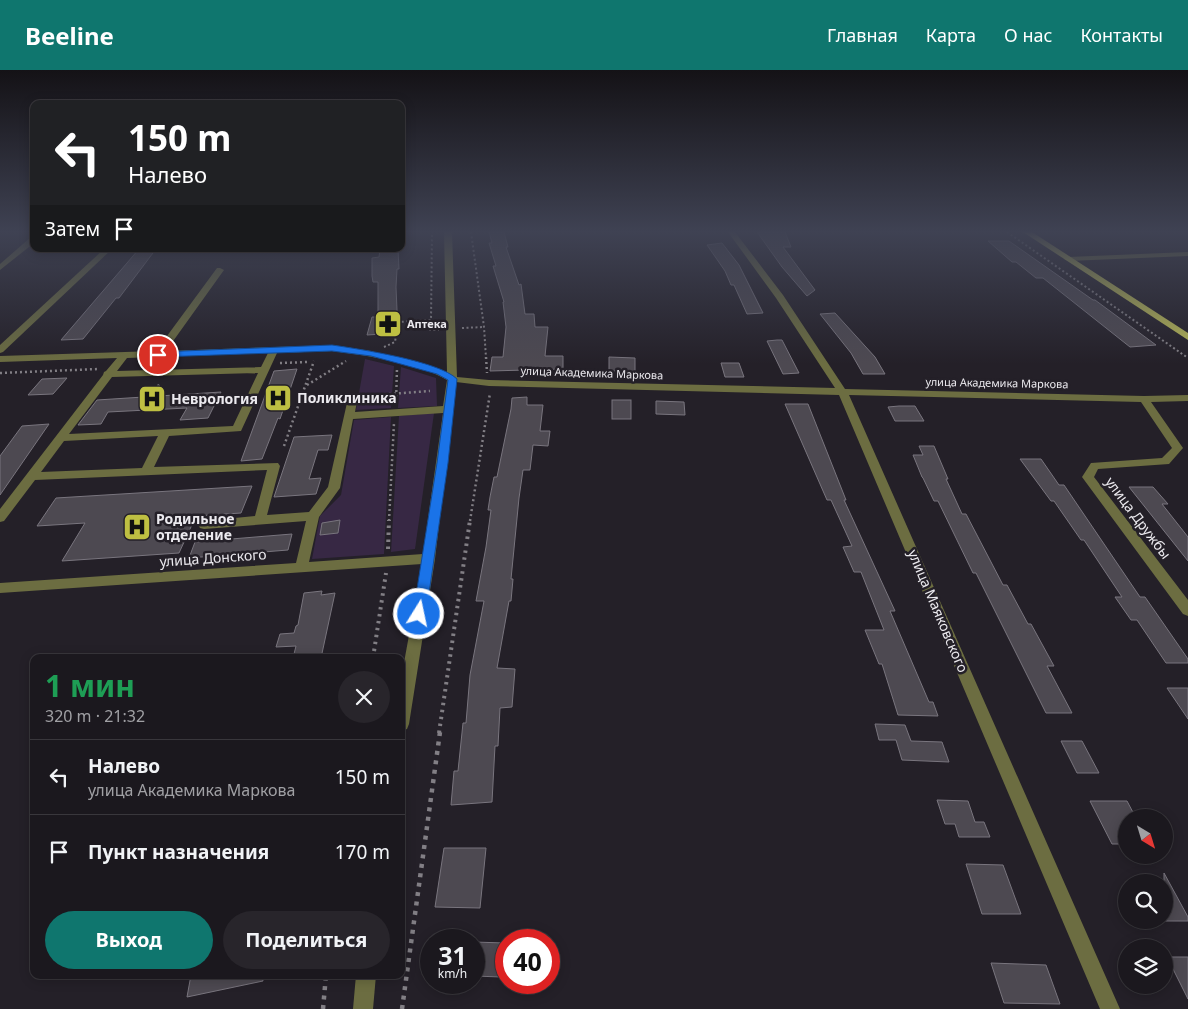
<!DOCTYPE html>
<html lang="ru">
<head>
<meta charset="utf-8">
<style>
	body { margin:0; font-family:"Noto Sans",sans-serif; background:#28252b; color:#f1f3f6; height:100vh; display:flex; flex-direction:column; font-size:19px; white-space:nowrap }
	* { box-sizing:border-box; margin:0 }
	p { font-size:16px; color:#a0a0a4 }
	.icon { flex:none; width:28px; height:28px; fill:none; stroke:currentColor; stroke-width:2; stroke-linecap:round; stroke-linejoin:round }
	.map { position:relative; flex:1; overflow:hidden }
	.drawer { position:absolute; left:30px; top:584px; width:375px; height:325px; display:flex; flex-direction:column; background:#1b181e; border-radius:10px; box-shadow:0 2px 12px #0003,0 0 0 1px #39373c }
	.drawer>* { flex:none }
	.top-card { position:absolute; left:30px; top:30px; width:375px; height:152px; border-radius:10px; box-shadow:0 2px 12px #0003,0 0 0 1px #39373c; background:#202124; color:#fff; overflow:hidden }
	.needle { width:32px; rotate:142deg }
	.fabs { position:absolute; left:1118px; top:739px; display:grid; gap:10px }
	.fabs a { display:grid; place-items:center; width:55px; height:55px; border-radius:50%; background:#1b181e; box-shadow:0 2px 12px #0003,0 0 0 1px #39373c; font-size:25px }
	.speed { position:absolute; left:420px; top:859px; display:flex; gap:10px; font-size:25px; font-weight:700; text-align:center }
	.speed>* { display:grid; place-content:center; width:65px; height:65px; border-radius:50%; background:#1b181e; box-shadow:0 2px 12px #0003,0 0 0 1px #39373c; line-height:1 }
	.speed small { font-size:12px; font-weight:400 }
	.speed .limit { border:8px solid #d22; background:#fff; color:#111 }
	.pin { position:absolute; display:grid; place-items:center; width:42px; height:42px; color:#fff; margin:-21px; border:2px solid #fff; border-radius:50%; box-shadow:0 1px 5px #0007 }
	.me { position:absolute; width:55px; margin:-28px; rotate:10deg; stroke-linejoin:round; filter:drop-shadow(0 0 4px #0008) }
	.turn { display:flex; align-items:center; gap:18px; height:105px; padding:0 15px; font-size:22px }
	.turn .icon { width:65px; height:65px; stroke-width:2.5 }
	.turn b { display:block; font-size:35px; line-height:42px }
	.then { display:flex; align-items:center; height:48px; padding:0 15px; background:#0003; gap:10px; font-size:19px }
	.round { display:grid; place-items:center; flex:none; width:52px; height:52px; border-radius:26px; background:#28252b }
	.summary { display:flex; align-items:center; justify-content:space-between; height:85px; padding:0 15px }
	h1 { font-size:30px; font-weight:700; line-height:38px; color:#1e9e55 }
	.cta { display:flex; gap:10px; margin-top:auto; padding:10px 15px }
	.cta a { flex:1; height:58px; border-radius:30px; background:#0f766e; color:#fff; font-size:20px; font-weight:700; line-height:58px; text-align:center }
	.cta a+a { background:#28252b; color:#f1f3f6 }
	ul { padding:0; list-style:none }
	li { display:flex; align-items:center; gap:15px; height:75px; padding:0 15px; border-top:1px solid #39373c }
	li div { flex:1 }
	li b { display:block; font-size:19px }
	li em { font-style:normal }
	header { display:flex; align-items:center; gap:30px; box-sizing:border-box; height:70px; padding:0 25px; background:#0f766e; color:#fff }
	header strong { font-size:24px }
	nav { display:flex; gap:28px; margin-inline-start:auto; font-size:18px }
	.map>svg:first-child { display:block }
	.green { fill:#372844 }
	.building { fill:#4d4951; stroke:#79757e }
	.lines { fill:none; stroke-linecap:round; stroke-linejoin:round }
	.path-far3 { stroke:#827f85; stroke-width:2; stroke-dasharray:2 2.5; stroke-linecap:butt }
	.path-far2 { stroke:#827f85; stroke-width:2.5; stroke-dasharray:2 3; stroke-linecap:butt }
	.path-far1 { stroke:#827f85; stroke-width:4; stroke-dasharray:2.5 4.5; stroke-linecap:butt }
	.path { stroke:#827f85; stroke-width:4.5; stroke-dasharray:4 5.5; stroke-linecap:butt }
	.minor { fill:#6c6d41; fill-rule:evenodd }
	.major { fill:#b8b957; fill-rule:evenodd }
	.route { fill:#1a73e8; stroke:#114b97 }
	.labels { text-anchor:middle; stroke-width:5; stroke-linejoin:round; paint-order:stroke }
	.far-poi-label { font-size:11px; font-weight:bold; fill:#eceaef; stroke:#242028; text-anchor:start }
	.far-street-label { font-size:11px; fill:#eceaef; stroke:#242028 }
	.poi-label { font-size:14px; font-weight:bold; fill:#eceaef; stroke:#242028; text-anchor:start }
	.street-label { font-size:14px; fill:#eceaef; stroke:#242028 }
</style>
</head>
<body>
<header>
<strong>Beeline</strong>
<nav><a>Главная</a><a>Карта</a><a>О нас</a><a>Контакты</a></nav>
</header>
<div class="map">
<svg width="1188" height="939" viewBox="0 0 1188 939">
	<rect width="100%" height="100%" fill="#242028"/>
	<g class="green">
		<path d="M365 289 394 296 391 338 356 340Z"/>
		<path d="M401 297 436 308 437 336 398 338Z"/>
		<path d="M434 343 415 479 391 482 399 346Z"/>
		<path d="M391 347 384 484 312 489 320 446 341 425 354 350Z"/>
	</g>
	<g class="building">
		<path d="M489 162H504L508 177H506L519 215 521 214 525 244H534L535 257H548L545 286H563V299L490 301 492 287H503L506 257 503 232H504L493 196H496L489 173H492Z"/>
		<path d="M757 162H785L791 177H783L815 220 807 226 782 197Z"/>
		<path d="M988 171H1009L1093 230H1095L1156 275 1130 277 1043 208H1036L1016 192H1012Z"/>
		<path d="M722 173 739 195 763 243 747 244 734 215H731L725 201 707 175Z"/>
		<path d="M139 179H156L119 228H116L83 269 61 270Z"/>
		<path d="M380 179H398L399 199H397L396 217 398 263 367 265 372 247H378V212H373L372 206V188L379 187Z"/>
		<path d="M835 243 875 287 885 304H863L851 283 820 244Z"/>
		<path d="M777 270H782L799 303 783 304 767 271Z"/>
		<path d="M609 287 635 288V301H609Z"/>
		<path d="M721 293H739L744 307H725Z"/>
		<path d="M297 299 280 349 278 348 262 389 241 391 274 301Z"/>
		<path d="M67 308 53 324 28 325 42 309Z"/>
		<path d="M221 322 208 348 180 350 187 338 108 342 101 354 78 355 97 330Z"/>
		<path d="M527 327V335H543L540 361H550L548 376 533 375 530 400H523L519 428 511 509H513L511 531H509L497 598 515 599 512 637 500 638 498 676H495L492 732 451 735 454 701H458L463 653H466L470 605 484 531H476L486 477 491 440H488L490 427 494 407H497L511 339 512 328Z"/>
		<rect x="612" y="330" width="19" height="19"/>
		<path d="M656 331 684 332 685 345 656 344Z"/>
		<path d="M785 334H808L846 430H844L895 541H890L929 632H933L938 646 898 645 882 594H879L865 560H884L861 502H854L843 477 852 476 831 430H827Z"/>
		<path d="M899 336H915L924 351H895L888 337Z"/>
		<path d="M49 354 0 425V386L22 356Z"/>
		<path d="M332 365 328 380H318L309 409 321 408 316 424 274 427 294 367Z"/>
		<path d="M919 376H934L948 409H946L962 444H966L1003 515H1007L1028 554H1031L1054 596H1047L1072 643H1046L976 503H973L938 431H934L923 408 922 407 913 385H923Z"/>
		<path d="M1020 389H1041L1059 415H1064L1140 527H1145L1161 550 1188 589V593H1166L1137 550H1131L1115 527H1122L1084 470H1081L1054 431H1051Z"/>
		<path d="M252 416 241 443 196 446 179 483 62 491 85 453 37 456 56 428Z"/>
		<path d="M1129 417H1153L1168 434H1162L1188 467V491Z"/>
		<path d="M340 450 338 463 320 465 322 453Z"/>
		<path d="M292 464 288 480 189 488 195 472Z"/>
		<path d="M322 521 321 525 335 523 321 588H293L296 576 276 577 280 564 294 563 296 556 298 555 304 523Z"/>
		<path d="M1167 618H1188V649Z"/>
		<path d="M875 654 905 655 911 671 942 672 949 692 902 690 896 670H879Z"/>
		<path d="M1061 671H1082L1099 703H1077Z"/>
		<path d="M937 730 968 731 975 752H984L990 767H959L955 754H945Z"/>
		<path d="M1090 731H1127L1136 748H1126V774H1112Z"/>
		<path d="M444 778H486L480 838 435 837Z"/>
		<path d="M966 794 1003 795 1021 844H982Z"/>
		<path d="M1164 803 1188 847V851H1164Z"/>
		<path d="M474 872 505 873 501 907 474 906Z"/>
		<path d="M1167 887H1188V929Z"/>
		<path d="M991 893 1046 895 1060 934 1004 933Z"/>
		<path d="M191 905H262L263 911 187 927Z"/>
	</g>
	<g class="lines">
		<g class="path-far3">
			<path d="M471 162 484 257 486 288"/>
			<path d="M1007 162 1188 288"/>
			<path d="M431 250 430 260H439"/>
			<path d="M462 258 484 257"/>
			<path d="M384 277 395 272 398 252 431 250 432 162"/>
		</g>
		<g class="path-far2">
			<path d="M486 287 487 303"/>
			<path d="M280 293 308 292"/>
			<path d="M0 303 99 299"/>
			<path d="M307 315 346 291"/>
			<path d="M153 325 160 313"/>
			<path d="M364 326 430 321"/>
			<path d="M301 329 342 327"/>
			<path d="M396 332 397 298"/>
			<path d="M284 376 314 291"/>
			<path d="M389 451 394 353"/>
			<path d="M470 451 490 323"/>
		</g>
		<g class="path-far1">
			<path d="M388 479 389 450"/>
			<path d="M373 588 386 503"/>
			<path d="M439 663 470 450"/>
		</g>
		<g class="path">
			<path d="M323 939 326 905"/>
			<path d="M402 939 440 662"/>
		</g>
		<g class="minor">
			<path d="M444 162H452L457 307 489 310 835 318 776 228 728 162H735L783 225 845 319 1144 326 1188 325V331L1151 332 1183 378 1169 394 1098 399 1094 407 1188 530V546L1183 544 1082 407 1091 393 1162 388 1172 378 1141 332 849 325 1120 939H1100L839 325 489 316 456 312 435 489 409 654 407 659 401 661V609L422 494 0 523V513L296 493 306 451 204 459 200 458 198 455 204 451 255 446 267 400 35 410 4 451 0 452V439L103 305 104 302 106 301 117 288 0 292V286L156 281 217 198H220L224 200 166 281 332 275 371 281 447 302ZM332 281C368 286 416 292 447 310L443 336 355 342 358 326 357 324H349L328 417 309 442 267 445 280 396 278 393 154 397 169 366 241 361 277 283ZM268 283 261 297 117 301 127 288ZM258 303 233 356 69 364 112 307ZM443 343 423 484 309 492 319 447 340 418 353 349ZM158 366 142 398 41 402 64 371Z"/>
			<path d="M31 167H34V173L0 200V194Z"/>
			<path d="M104 179H112L3 282 0 283V275Z"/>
			<path d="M1188 182V186L1068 191 1064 189 1068 187Z"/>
			<path d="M356 905H376L373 939H353Z"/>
		</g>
		<path class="major" d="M1023 162H1032L1188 263V270Z"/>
	</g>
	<linearGradient id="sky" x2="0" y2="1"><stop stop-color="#141216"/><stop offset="0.55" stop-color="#3f4253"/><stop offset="1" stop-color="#3f4253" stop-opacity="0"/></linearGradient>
	<rect width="1188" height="294" fill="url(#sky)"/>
	<path class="route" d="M332 275C359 279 439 291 457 309L448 393 426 544 424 548 419 549 415 548 413 544 437 393 448 310 437 304 397 293 371 286 332 281 158 287 154 285 158 282Z"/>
	<defs>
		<g id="pharmacy-square" transform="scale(1.4375)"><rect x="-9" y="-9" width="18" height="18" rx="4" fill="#bebf42" stroke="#242028"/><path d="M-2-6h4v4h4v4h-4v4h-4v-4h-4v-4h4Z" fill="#111"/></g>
		<g id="hospital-square" transform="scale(1.4375)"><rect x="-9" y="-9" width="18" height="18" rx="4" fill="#bebf42" stroke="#242028"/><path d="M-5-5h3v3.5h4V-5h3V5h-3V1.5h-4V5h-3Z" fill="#111"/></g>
	</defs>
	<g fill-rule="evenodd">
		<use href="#pharmacy-square" x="388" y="254"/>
		<use href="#hospital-square" x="278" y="328"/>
		<use href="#hospital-square" x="152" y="329"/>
		<use href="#hospital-square" x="137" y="457"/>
	</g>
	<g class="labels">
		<g class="far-poi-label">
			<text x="407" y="258">Аптека</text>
		</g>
		<g class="far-street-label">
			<text transform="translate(592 303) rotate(2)" y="4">улица Академика Маркова</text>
			<text transform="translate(997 313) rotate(1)" y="4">улица Академика Маркова</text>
		</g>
		<g class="poi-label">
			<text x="297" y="333">Поликлиника</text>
			<text x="171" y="334">Неврология</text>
			<text x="156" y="454">Родильное<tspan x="156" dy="16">отделение</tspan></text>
		</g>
		<g class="street-label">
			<text transform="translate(1138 448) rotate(53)" y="5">улица Дружбы</text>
			<text transform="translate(213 488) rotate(-4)" y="5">улица Донского</text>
			<text transform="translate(938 541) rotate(67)" y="5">улица Маяковского</text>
		</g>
	</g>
</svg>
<div class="fabs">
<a><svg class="needle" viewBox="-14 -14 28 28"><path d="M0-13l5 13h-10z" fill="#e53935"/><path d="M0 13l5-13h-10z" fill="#a0a0a4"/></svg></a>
<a><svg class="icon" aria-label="search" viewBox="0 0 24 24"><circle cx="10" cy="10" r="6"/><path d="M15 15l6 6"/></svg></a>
<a><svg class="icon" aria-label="layers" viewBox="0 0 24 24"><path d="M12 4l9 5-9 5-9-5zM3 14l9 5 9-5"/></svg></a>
</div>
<div class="speed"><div>31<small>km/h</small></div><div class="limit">40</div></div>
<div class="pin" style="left:158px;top:285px;background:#d93025"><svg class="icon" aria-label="arrive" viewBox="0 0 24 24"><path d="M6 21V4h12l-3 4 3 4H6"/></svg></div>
<svg class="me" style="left:419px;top:544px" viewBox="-20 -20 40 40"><circle r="17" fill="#1a73e8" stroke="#fff" stroke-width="3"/><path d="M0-11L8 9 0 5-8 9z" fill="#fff"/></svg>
<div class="top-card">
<div class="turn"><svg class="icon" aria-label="left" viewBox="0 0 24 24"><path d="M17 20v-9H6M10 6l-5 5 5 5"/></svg><div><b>150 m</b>Налево</div></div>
<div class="then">Затем<svg class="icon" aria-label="arrive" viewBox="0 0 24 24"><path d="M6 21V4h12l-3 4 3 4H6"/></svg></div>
</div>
<section class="drawer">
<div class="summary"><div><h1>1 мин</h1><p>320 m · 21:32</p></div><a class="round"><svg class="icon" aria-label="close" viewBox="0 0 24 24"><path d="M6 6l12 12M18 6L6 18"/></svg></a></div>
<ul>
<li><svg class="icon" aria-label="left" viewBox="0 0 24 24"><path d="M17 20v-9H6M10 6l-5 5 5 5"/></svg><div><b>Налево</b><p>улица Академика Маркова</p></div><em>150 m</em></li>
<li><svg class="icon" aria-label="arrive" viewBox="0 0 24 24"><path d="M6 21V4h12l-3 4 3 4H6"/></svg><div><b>Пункт назначения</b></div><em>170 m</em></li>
</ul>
<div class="cta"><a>Выход</a><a>Поделиться</a></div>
</section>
</div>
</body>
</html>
